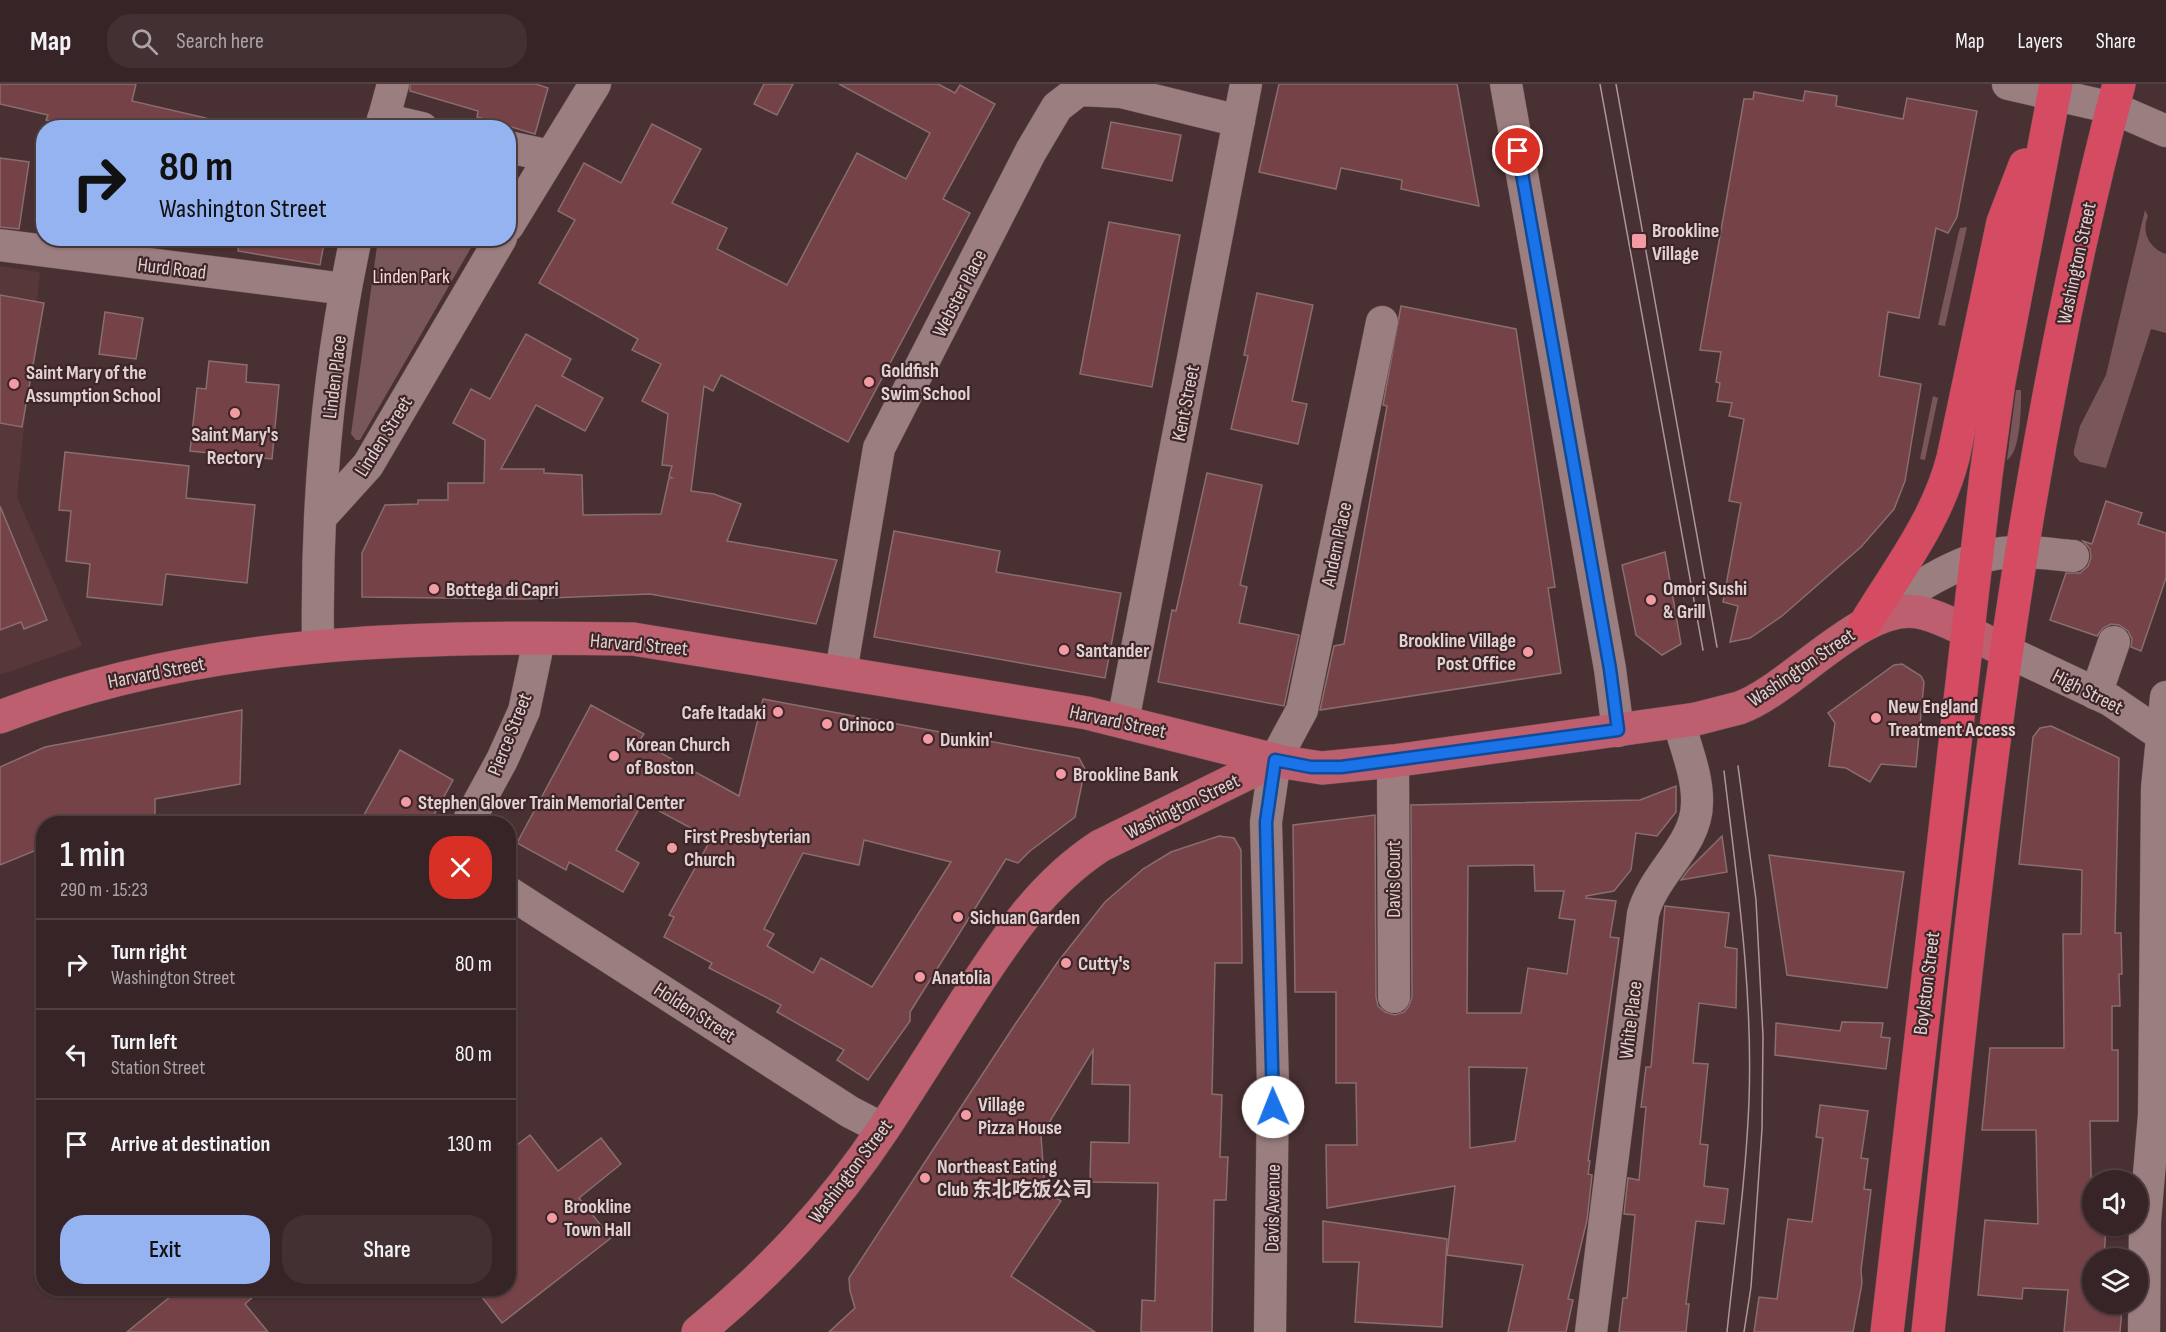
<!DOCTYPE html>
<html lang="en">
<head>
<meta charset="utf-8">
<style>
	body { margin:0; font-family:"Sofia Sans Condensed","Noto Sans SC",sans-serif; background:#423032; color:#f1f3f6; height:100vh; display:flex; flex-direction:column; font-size:22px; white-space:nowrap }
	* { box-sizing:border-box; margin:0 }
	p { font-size:20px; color:#aaa4a7 }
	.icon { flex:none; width:33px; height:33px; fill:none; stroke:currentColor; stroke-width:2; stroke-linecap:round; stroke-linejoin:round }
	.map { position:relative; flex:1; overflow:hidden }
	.details { position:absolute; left:36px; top:732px; width:480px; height:480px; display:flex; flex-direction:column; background:#372426; border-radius:24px; box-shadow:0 2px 4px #0004,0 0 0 2px #514143 }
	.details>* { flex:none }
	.top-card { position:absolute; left:36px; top:36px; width:480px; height:126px; border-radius:24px; box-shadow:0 2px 4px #0004,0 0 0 2px #514143; background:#95b2f1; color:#111; overflow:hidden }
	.tools { position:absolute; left:2082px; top:1086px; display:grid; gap:12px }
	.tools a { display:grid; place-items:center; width:66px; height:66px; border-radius:50%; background:#372426; box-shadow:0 2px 4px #0004,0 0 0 2px #514143; font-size:30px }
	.pin { position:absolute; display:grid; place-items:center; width:51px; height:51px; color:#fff; margin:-26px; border:3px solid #fff; border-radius:50%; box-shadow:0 2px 6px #0007 }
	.me { position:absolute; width:66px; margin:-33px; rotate:359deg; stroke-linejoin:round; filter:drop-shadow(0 0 4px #0008) }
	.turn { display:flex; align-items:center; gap:21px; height:126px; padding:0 24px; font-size:27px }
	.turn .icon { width:78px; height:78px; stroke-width:2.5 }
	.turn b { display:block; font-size:42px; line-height:51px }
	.round { display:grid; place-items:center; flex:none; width:63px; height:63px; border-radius:24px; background:#423032 }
	.summary { display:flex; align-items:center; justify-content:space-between; height:102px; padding:0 24px }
	h1 { font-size:36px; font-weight:600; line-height:45px }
	.button { display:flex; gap:12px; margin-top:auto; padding:12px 24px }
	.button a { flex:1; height:69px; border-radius:24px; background:#95b2f1; color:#111; font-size:24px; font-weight:600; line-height:69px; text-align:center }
	.button a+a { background:#423032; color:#f1f3f6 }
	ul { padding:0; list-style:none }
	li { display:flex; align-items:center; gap:18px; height:90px; padding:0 24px; border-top:2px solid #514143 }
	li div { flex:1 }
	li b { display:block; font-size:22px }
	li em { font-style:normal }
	header { display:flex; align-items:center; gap:36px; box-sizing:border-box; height:84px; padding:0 30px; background:#372426; border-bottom:2px solid #514143 }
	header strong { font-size:28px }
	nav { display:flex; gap:33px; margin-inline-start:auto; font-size:21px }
	.search { width:420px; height:54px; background:#423032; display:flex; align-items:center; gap:15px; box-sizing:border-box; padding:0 21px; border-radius:24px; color:#aaa4a7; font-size:22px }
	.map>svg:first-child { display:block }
	.built { fill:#57373a }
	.green { fill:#795659 }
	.building { fill:#754247; stroke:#896d6f; stroke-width:1.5; fill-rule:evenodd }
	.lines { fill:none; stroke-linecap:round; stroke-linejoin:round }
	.minor-casing { stroke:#645051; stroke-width:33 }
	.major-casing { stroke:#645051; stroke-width:34 }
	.highway-casing { stroke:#645051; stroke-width:34 }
	.minor { stroke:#9b7e80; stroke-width:32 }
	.major { stroke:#bd5f6e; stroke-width:33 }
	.highway { stroke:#d44b62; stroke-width:33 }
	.tram { stroke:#ab9799; stroke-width:1.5 }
	.major-bridge-casing { stroke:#645051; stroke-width:34; stroke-linecap:butt }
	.major-bridge { stroke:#bd5f6e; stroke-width:33 }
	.route-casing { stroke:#114b97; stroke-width:15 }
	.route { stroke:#1a73e8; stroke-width:10 }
	.poi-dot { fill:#f49aa3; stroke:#3e2628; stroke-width:2 }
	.labels { text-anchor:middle; stroke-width:4.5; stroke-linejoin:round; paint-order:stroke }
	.poi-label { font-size:20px; font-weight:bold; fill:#e1d1d2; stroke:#3e2628; text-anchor:start }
	.street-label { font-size:20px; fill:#e1d1d2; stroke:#3e2628 }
	.park-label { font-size:20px; fill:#fed9db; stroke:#3e2628 }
</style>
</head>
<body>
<header>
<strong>Map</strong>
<div class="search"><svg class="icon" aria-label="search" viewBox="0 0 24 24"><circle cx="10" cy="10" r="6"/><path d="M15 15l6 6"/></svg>Search here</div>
<nav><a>Map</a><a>Layers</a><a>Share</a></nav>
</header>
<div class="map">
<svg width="2166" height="1248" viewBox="0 0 2166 1248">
	<rect width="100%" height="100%" fill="#493032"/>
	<path class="built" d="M0 182 40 188 17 413 82 562 0 591Z"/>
	<g class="green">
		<path d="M2145 126 2148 132C2141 148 2149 164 2166 170V249L2151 245 2106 384 2080 378 2074 371V366L2080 342 2106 291Z"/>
		<path d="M1967 143 1945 242 1938 241 1958 151 1960 144Z"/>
		<path d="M378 155H476L360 356H356L351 350Z"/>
		<path d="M2016 306H2021C2021 323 2021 367 2007 376Z"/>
		<path d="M1933 312 1938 314 1925 376 1920 375Z"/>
	</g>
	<g class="building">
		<path d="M0 0H136L132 17 206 34 205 44H102L73 37 71 43 46 36 48 31 0 20Z"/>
		<path d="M410 0H536L548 4 535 50 477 33 478 27 410 7Z"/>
		<path d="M764 0H793L777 31 754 20Z"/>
		<path d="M839 0H938L955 9 960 1 995 20 943 115 970 129 848 358 721 291 713 307 704 302 691 407 714 410 741 420 727 457 837 476 816 540 650 510 525 515 362 513V469L385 421 418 420V416H448V399H484L485 356 453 339 471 305 490 315 526 250 571 275 562 292 603 314 585 347 536 321 501 385H544V389L582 391 583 431 661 430 669 394H672L669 392 672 382 662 381 668 330 642 317 661 280 632 266 638 255 539 199 575 136 558 127 584 79 621 99 652 40 701 65 672 119 727 144 717 165 787 201 857 69 906 95 930 49Z"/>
		<path d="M1279 0H1457L1479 122 1401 105 1402 96 1341 84 1336 105 1259 88Z"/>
		<path d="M1805 7 1837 12 1836 22 1903 35 1907 14 1977 27 1957 133 1948 149 1936 144 1919 234 1888 228 1879 292 1921 300 1905 397 1894 425 1861 463 1782 532 1750 554 1730 558 1738 522 1723 518 1741 419 1729 417 1744 335 1729 332 1732 319 1717 317 1720 299 1716 298 1721 268 1700 266 1744 15H1753L1754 8 1803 17Z"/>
		<path d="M1111 38 1181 51 1172 97 1102 84Z"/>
		<path d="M0 74 29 78 19 145 0 143Z"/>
		<path d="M1109 138 1180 151 1152 303 1080 290Z"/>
		<path d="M239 154H325L320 181 238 167Z"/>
		<path d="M1257 209 1313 221 1292 317 1307 320 1298 360 1231 345 1248 272 1244 271Z"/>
		<path d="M0 211 44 219 22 343 0 339Z"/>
		<path d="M1401 222 1516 245 1555 503 1548 504 1561 589 1320 626 1334 562 1344 560 1387 322 1383 321Z"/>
		<path d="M105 228 143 234 136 275 99 270Z"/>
		<path d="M209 277 247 281 246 298 279 301 272 375 190 367 197 304 206 305Z"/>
		<path d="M65 368 189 382 186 414 255 421 247 499 166 490 162 521 87 513 90 480 66 477 71 427 59 426Z"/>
		<path d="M1207 389 1262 401 1240 501 1247 503 1239 539 1299 551 1284 622 1158 598 1172 526 1176 527Z"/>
		<path d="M2106 417 2142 429 2138 440 2166 449V494L2141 567 2131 563 2132 555 2128 547 2119 541 2111 540 2103 544 2097 552 2050 536 2066 489H2080L2088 482 2091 474 2090 465 2083 457 2092 460Z"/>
		<path d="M0 422 47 536 24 545 21 538 0 546Z"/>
		<path d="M894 447 1000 467 996 488 1121 509 1105 594 874 553Z"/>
		<path d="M1665 468 1681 560 1662 571 1636 551 1622 481Z"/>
		<path d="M1902 580 1921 592 1924 598 1916 683 1881 680 1870 698 1846 684 1829 682 1835 639 1828 629 1894 581Z"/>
		<path d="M763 615 1079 674 1085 685 1075 733 1030 767 1018 779 1006 775 910 928V937L868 996 837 976 844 966 777 928 781 921 709 884 712 879 664 853 674 833 669 831 711 755 643 718 616 766 639 779 623 808 569 778 566 786 517 759 591 621 644 650 639 657 739 712ZM864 756 951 778 872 903 821 874 813 889 767 862 774 850 764 845 803 769 859 781Z"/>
		<path d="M242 626 240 700 155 715V740H44V763L0 781V683L45 663Z"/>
		<path d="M2051 642 2119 674 2115 849H2121L2122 890H2119L2120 922H2112V966H2118V1037H2090L2092 1137V1142H2106L2104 1174H2092V1221L2122 1224 2120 1248H2064L2068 1206 2023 1204 2022 1215 1978 1211 1985 1136 2038 1140 2036 1046H1982L1990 964H2064L2063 850H2081L2082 786 2019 780 2033 653 2040 644Z"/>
		<path d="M400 666 453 696 429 740H359Z"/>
		<path d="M1676 702V728L1657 752 1636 749 1631 786 1614 807 1586 812V814L1616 817 1610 853 1619 854 1588 1077H1590L1588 1090 1592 1091 1587 1136 1568 1215 1573 1216 1566 1248H1508L1523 1181 1447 1171 1455 1102 1327 1124 1326 1061H1357L1356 999H1336V908H1295L1293 741 1375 731 1376 913 1378 922 1385 928 1395 931 1404 928 1409 922 1412 913 1411 721 1640 716ZM1534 781 1535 807H1564L1559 834 1575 836 1567 890 1528 884 1521 929H1467L1468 782ZM1469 983 1527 984 1515 1057 1470 1064Z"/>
		<path d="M1219 752 1234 754 1241 766 1242 879H1215L1212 1010 1222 1011 1220 1073H1228L1226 1116H1214L1212 1248H1141L1142 1216 1155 1217 1158 1099 1090 1098 1091 1058 1129 1059 1130 1001 1092 1000 1093 966 1041 1052 1045 1107 1061 1117 1011 1192 1095 1248H829L855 1224 850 1207 849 1194 1014 942 1057 879 1105 818 1143 785 1171 768Z"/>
		<path d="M1722 752 1727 788 1681 796 1689 785Z"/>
		<path d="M1769 771 1904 788 1887 904 1787 891Z"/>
		<path d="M1665 822 1729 829 1725 863 1737 865 1736 924 1699 919 1693 979 1708 980 1700 1060 1708 1061 1704 1102 1728 1105 1724 1140 1696 1137 1686 1220H1689L1686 1248H1619L1623 1214H1627L1635 1131 1624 1130 1628 1094 1639 1096 1646 1023H1641L1646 983H1651Z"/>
		<path d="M1842 938 1883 939 1881 953 1890 954 1886 985 1775 971 1776 939 1840 947Z"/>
		<path d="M1820 1021 1868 1027 1861 1074 1868 1075 1864 1105 1871 1106 1861 1186 1862 1199 1853 1248H1754L1759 1213 1777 1215 1788 1135 1812 1138 1823 1054 1816 1053Z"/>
		<path d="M530 1051 558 1087 601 1054 621 1080 579 1114 611 1154 502 1239 475 1204H508V1068Z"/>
		<path d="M1323 1137 1447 1155 1442 1243 1355 1238 1359 1178H1323Z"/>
		<path d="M181 1204H263L245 1220 268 1248H127Z"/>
	</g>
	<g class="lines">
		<g class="minor-casing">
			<g id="minor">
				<path d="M1506 0 1610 585 1618 647"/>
				<path d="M2008 0 2113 24 2166 47"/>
				<path d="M383 35 422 44"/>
				<path d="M381 44 393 0"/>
				<path d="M508 63 550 72"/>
				<path d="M508 142 595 0"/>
				<path d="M0 161 345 205"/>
				<path d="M320 434 368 381 501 154"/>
				<path d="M1870 536C1906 510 1957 474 2002 469 2025 466 2050 470 2073 472"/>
				<path d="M318 561C316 426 327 287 356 154"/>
				<path d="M2006 567 2110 616 2166 654"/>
				<path d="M841 588 879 364 1031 67 1057 23 1079 6 1121 8 1239 37"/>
				<path d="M2096 610 2114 558"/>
				<path d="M1123 637 1246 0"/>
				<path d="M1393 677 1394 913"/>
				<path d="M467 740 502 676 524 627 539 556"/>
				<path d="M508 808 850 1028 883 1045"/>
				<path d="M1270 1248 1273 1001 1266 738 1275 676 1302 626 1382 238"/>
				<path d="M1591 1248 1643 830C1653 790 1697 761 1697 719 1698 693 1686 664 1679 639"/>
				<path d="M2144 1248 2145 1137 2154 1031 2157 704 2166 613"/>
			</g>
		</g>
		<g class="major-casing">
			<g id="major">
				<path d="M1739 624C1791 606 1862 518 1918 528 1945 533 1980 555 2006 567"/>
				<path d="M0 633C201 554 420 552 633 555L1087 629 1283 678 1322 684 1393 677 1696 635"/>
				<path d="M698 1248C771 1188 831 1124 884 1044 913 1000 941 955 970 910 1007 853 1042 800 1100 762L1275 676"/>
			</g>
		</g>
		<g class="highway-casing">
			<g id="highway">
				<path d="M1865 540C1898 486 1937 436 1953 374L2003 138 2025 81"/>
				<path d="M1887 1248 1986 391 1999 298 2056 0"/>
				<path d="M1928 1248C1972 827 2010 410 2119 0"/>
			</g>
		</g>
		<use href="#minor" class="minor"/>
		<use href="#major" class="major"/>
		<use href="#highway" class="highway"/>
		<g class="tram">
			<path d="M1600 0 1703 566"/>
			<path d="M1616 0 1717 563"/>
			<path d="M1738 682 1756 816 1763 952 1762 1045 1751 1203 1744 1248"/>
			<path d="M1724 687C1737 797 1753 906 1749 1017 1746 1095 1735 1171 1727 1248"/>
		</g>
		<g class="major-bridge-casing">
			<path id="major-bridge" d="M1696 635 1739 624"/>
		</g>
		<use href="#major-bridge" class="major-bridge"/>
	</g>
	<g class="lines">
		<g class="route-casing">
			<path id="route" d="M1273 1023 1266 738 1275 676 1311 683H1341L1618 646 1610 585 1518 67"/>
		</g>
		<use href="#route" class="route"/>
	</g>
	<g class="poi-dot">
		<rect x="1631" y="149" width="16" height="16" rx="3"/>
		<circle cx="869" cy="298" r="6"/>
		<circle cx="14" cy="300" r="6"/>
		<circle cx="235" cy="329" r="6"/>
		<circle cx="434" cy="505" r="6"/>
		<circle cx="1651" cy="516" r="6"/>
		<circle cx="1064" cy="566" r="6"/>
		<circle cx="1528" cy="568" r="6"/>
		<circle cx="778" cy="628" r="6"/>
		<circle cx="1876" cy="634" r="6"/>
		<circle cx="827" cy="640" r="6"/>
		<circle cx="928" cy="655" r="6"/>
		<circle cx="614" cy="672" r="6"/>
		<circle cx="1061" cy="690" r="6"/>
		<circle cx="406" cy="718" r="6"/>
		<circle cx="672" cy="764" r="6"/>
		<circle cx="958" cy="833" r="6"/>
		<circle cx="1066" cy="879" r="6"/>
		<circle cx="920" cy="893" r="6"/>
		<circle cx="966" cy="1031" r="6"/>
		<circle cx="925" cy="1094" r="6"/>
		<circle cx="552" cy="1134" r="6"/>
	</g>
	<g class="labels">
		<g class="poi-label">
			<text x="1652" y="153">Brookline<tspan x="1652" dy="23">Village</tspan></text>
			<text x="881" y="293">Goldfish<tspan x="881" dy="23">Swim School</tspan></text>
			<text x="26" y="295">Saint Mary of the<tspan x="26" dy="23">Assumption School</tspan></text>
			<text x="235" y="357" text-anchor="middle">Saint Mary's<tspan x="235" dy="23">Rectory</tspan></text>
			<text x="1663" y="511">Omori Sushi<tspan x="1663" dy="23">&amp; Grill</tspan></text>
			<text x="446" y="512">Bottega di Capri</text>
			<text x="1516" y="563" text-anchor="end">Brookline Village<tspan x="1516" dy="23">Post Office</tspan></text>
			<text x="1076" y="573">Santander</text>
			<text x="1888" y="629">New England<tspan x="1888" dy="23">Treatment Access</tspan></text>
			<text x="766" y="635" text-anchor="end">Cafe Itadaki</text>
			<text x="839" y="647">Orinoco</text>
			<text x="940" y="662">Dunkin'</text>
			<text x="626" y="667">Korean Church<tspan x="626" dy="23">of Boston</tspan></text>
			<text x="1073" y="697">Brookline Bank</text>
			<text x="418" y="725">Stephen Glover Train Memorial Center</text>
			<text x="684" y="759">First Presbyterian<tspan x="684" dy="23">Church</tspan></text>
			<text x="970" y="840">Sichuan Garden</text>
			<text x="1078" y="886">Cutty's</text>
			<text x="932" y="900">Anatolia</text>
			<text x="978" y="1027">Village<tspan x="978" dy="23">Pizza House</tspan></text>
			<text x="937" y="1089">Northeast Eating<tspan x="937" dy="23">Club 东北吃饭公司</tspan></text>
			<text x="564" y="1129">Brookline<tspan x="564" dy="23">Town Hall</tspan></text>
		</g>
		<g class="street-label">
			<text transform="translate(2076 179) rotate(-78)" y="7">Washington Street</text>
			<text transform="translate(172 184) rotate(7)" y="7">Hurd Road</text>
			<text transform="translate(959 209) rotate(-63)" y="7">Webster Place</text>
			<text transform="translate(334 293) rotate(-83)" y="7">Linden Place</text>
			<text transform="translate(1185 319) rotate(-79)" y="7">Kent Street</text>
			<text transform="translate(383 352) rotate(-58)" y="7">Linden Street</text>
			<text transform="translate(1336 460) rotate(-78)" y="7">Andem Place</text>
			<text transform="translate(639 560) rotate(5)" y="7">Harvard Street</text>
			<text transform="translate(1801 583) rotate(-34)" y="7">Washington Street</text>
			<text transform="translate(156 588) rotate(-11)" y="7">Harvard Street</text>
			<text transform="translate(2088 607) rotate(27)" y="7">High Street</text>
			<text transform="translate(1118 637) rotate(12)" y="7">Harvard Street</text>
			<text transform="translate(509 650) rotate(-68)" y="7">Pierce Street</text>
			<text transform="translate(1182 722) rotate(-26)" y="7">Washington Street</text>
			<text transform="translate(1393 795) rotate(-90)" y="7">Davis Court</text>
			<text transform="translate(1926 899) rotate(-83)" y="7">Boylston Street</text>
			<text transform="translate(695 928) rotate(33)" y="7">Holden Street</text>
			<text transform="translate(1630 936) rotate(-83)" y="7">White Place</text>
			<text transform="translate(850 1087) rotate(-53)" y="7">Washington Street</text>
			<text transform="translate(1272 1124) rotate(-89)" y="7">Davis Avenue</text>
		</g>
		<g class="park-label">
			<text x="411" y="199">Linden Park</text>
		</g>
	</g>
</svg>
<div class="tools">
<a><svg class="icon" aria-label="sound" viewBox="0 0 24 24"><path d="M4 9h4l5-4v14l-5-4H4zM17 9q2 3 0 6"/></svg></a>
<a><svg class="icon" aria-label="layers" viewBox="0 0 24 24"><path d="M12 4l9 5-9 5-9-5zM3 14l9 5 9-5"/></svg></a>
</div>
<div class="pin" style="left:1518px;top:67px;background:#d93025"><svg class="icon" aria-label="arrive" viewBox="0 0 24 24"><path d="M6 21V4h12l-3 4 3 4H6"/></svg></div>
<svg class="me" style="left:1273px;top:1023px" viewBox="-20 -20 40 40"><circle r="19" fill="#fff"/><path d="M0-13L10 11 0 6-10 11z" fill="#1a73e8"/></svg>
<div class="top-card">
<div class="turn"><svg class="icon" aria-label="right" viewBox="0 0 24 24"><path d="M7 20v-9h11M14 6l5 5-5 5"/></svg><div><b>80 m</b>Washington Street</div></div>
</div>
<section class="details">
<div class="summary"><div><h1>1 min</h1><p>290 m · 15:23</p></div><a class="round" style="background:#d93025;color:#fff"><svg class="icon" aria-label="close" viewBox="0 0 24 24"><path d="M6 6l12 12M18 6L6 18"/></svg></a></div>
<ul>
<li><svg class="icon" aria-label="right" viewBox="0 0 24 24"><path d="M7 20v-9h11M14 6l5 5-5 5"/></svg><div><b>Turn right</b><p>Washington Street</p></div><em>80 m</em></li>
<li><svg class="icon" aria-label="left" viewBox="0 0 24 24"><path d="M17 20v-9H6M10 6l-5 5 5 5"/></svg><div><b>Turn left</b><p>Station Street</p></div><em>80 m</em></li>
<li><svg class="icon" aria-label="arrive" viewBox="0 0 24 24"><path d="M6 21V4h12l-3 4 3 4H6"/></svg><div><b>Arrive at destination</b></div><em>130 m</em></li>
</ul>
<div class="button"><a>Exit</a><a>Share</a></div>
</section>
</div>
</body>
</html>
